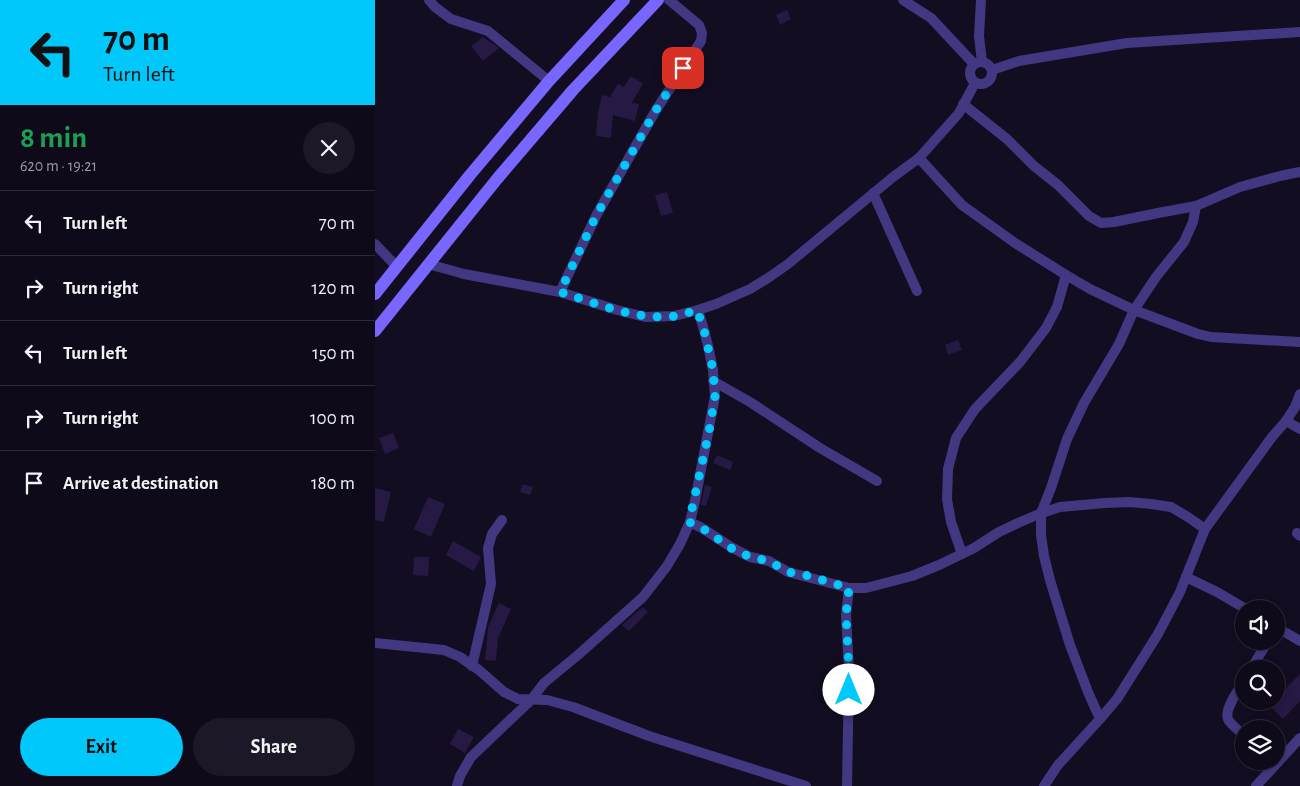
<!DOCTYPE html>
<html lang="en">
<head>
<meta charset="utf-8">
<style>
	body { margin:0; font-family:"Alegreya Sans",sans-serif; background:#1c1827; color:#f1f3f6; height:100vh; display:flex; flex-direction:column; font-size:19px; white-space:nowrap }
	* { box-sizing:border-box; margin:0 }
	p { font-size:16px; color:#9b9aa2 }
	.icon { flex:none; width:28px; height:28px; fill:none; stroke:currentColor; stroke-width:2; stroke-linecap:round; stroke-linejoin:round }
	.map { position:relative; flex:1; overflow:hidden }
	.panel { display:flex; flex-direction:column; background:#0e0a1a; width:375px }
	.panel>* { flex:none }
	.banner { background:#00c8fa; color:#111; overflow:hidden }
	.fabs { position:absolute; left:860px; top:600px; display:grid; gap:10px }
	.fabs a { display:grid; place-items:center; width:50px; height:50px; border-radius:50%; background:#0e0a1a; box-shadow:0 2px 8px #0003,0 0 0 1px #2e2b39; font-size:25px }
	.pin { position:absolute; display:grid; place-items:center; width:42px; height:42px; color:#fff; margin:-21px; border-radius:10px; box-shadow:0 2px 8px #0006 }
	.me { position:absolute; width:55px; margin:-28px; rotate:0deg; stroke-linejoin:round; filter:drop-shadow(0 0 4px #0008) }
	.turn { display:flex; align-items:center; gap:18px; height:105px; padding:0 20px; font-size:22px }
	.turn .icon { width:65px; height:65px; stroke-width:2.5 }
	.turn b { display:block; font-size:35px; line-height:42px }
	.round { display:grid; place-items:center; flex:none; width:52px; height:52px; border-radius:26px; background:#1c1827 }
	.head { display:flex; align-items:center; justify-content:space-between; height:85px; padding:0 20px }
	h1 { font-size:30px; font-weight:700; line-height:38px; color:#1e9e55 }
	.cta { display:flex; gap:10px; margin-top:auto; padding:10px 20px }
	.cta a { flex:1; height:58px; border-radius:30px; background:#00c8fa; color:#111; font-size:20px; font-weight:700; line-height:58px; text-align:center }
	.cta a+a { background:#1c1827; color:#f1f3f6 }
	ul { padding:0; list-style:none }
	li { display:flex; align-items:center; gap:15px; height:65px; padding:0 20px; border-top:1px solid #2e2b39 }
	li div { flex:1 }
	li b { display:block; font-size:19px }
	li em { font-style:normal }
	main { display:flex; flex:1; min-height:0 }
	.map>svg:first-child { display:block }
	.building { fill:#261943 }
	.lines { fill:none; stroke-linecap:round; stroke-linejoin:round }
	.minor { stroke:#423881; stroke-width:10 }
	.secondary { stroke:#7966ff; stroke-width:12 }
	.route { stroke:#00c8fa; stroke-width:9; stroke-dasharray:0 16.2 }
</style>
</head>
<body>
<main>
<section class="panel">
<div class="banner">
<div class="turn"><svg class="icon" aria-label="left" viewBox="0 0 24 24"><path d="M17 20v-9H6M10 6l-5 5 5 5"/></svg><div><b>70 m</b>Turn left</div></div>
</div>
<div class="head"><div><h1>8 min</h1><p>620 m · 19:21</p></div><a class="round"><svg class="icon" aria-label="close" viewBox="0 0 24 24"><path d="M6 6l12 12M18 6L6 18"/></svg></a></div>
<ul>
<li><svg class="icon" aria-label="left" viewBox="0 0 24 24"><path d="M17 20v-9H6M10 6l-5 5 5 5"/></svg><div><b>Turn left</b></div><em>70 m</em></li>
<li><svg class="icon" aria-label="right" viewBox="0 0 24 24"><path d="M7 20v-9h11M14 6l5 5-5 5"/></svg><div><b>Turn right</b></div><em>120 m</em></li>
<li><svg class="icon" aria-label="left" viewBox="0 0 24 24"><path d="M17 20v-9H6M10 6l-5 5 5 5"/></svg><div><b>Turn left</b></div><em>150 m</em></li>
<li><svg class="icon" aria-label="right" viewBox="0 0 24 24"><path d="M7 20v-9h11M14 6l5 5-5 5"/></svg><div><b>Turn right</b></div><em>100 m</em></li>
<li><svg class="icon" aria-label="arrive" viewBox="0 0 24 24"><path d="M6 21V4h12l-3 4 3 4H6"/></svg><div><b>Arrive at destination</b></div><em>180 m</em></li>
</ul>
<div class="cta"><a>Exit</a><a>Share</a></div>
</section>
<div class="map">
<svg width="925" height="786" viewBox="0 0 925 786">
	<rect width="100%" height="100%" fill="#130d22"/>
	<g class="building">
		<path d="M412 10 416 19 405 25 401 15Z"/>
		<path d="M108 37 124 48 108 61 96 46Z"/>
		<path d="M255 76 268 83 257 103 264 104 260 121 238 115 236 138 221 136 223 112 227 95 235 97 243 84 249 87Z"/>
		<path d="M292 192 298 213 286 216 280 195Z"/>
		<path d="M583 340 587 350 573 355 570 345Z"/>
		<path d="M18 433 24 448 10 454 4 438Z"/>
		<path d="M342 455 358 462 355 470 338 463Z"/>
		<path d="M148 484 158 487 155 495 145 492Z"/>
		<path d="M330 485 337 487 331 506 326 505Z"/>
		<path d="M0 488 16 492 9 522 0 520Z"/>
		<path d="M53 497 70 504 56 537 39 529Z"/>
		<path d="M78 541 106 557 99 571 71 555Z"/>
		<path d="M39 557H54L53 576 38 575Z"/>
		<path d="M124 603 136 609 123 638 121 661 110 660 113 627Z"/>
		<path d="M268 607 273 612 254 631 247 625Z"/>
		<path d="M925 674V701L908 719 895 706 899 701H901V699L912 688V687Z"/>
		<path d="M83 729 99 737 90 753 75 744Z"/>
	</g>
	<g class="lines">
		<g class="minor">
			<path d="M54 0 60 7 76 19 113 31 174 81"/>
			<path d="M528 0 556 18 599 64"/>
			<path d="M606 0 604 36 607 62"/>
			<circle cx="606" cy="73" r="11"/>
			<path d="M617 70 644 61 752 43 925 32"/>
			<path d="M588 104 632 139 659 166 683 185 714 216 726 223 739 222 783 213 821 206 865 187 905 176 925 172"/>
			<path d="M544 158 587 205 640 243 691 275 715 289 759 310 823 334 836 337 925 342"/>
			<path d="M498 193 542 291"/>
			<path d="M0 244 22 267"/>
			<path d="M53 264 89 274 185 292 242 310 270 317 299 316 323 310 341 304 375 289 393 278 413 264 518 177 544 158 584 113 600 83"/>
			<path d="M185 292 221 216 281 110 326 41 327 33 324 25 294 0"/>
			<path d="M338 381 375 402 445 448 502 481"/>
			<path d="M911 421 925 429"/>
			<path d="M315 522 327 528 356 547 375 557 394 561 413 572 474 588H491L537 576 564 565 599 548 624 532 643 523 664 514 685 507 730 503 754 502 776 504 796 507 813 517 830 529"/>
			<path d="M922 533 925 536"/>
			<path d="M587 554 576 522 572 499 573 469 581 438 600 409 645 362 671 328 682 307 691 275"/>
			<path d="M811 577 842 592 871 609"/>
			<path d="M901 627 925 641"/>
			<path d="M0 643 69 650 85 657 104 670 129 692 143 699 172 700 198 707 274 736 431 786"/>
			<path d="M97 666 116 584 113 548 117 534 127 520"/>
			<path d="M876 669 893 641"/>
			<path d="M869 681C863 691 847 711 854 721 858 726 864 731 869 735"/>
			<path d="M725 719 713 692 695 645 675 580 669 556 666 535V513L676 488 692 439 709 403 744 344 759 310 781 277 809 242 818 222 821 206"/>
			<path d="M82 786 85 776 96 757 156 700 169 683 203 655 268 597 292 566 305 544 315 522 320 501 340 396 338 370 334 350 329 330 323 310"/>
			<path d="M472 786 474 671 471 615 474 588"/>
			<path d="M669 786 683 765 725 719 742 699 783 634 805 592 830 529 897 437 911 421 920 407 925 394"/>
			<path d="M881 786 925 738"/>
		</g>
		<g class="secondary">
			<path d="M0 294 95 175 174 81 249 0"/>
			<path d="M0 331 122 179 198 90 283 0"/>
		</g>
	</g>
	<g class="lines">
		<path class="route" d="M308 68 281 110 221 216 185 292C221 303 261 321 300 316 307 315 315 312 322 310L329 330 338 370 340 396 334 432 314 522 327 528 356 548 375 557 394 561 413 572 434 576 474 588 471 615 474 671V690"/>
	</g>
</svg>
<div class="fabs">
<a><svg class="icon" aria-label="sound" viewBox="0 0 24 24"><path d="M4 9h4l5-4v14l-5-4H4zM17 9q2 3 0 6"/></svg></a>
<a><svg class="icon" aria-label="search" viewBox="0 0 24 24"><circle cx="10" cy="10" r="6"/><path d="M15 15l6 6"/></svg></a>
<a><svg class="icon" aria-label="layers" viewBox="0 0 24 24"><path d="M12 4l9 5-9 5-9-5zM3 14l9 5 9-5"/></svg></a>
</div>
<div class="pin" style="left:308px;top:68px;background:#d93025"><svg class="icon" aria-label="arrive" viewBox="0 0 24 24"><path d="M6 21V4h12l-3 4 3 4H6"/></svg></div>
<svg class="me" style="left:474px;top:690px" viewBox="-20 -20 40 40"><circle r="19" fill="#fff"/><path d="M0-13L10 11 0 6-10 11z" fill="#00c8fa"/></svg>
</div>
</main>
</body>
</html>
